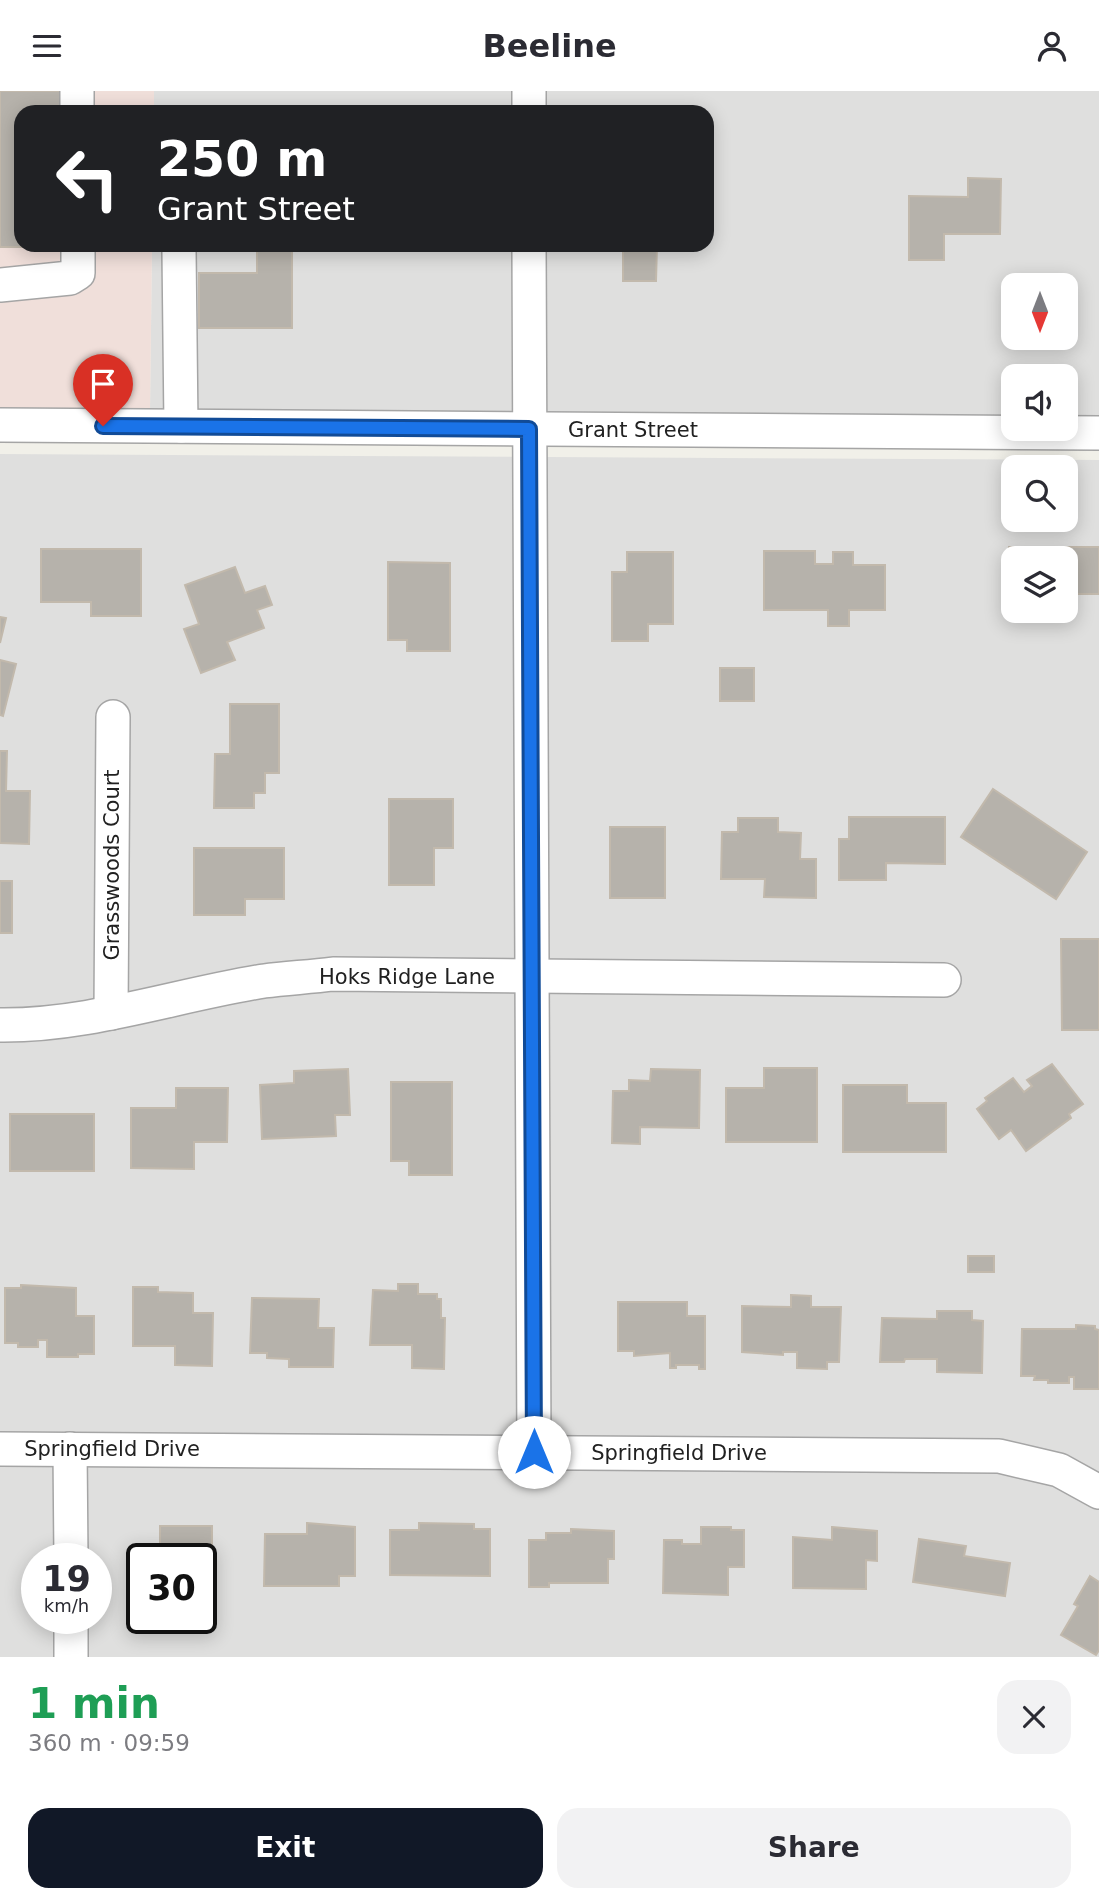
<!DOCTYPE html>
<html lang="en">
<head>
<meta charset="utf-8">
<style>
	body { margin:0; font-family:"DejaVu Sans",sans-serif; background:#f2f2f3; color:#2b2b33; height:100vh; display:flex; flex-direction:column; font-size:26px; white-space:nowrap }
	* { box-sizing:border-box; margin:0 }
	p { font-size:23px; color:#7c7c81 }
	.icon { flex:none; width:38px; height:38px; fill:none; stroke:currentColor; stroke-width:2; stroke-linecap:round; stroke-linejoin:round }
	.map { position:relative; height:1566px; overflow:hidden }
	.details { display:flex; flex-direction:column; background:#fff; flex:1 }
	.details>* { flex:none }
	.guide { position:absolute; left:14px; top:14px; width:700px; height:147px; border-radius:21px; box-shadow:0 4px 18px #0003; background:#202124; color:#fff; overflow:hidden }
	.needle { width:46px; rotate:180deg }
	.fabs { position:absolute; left:1001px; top:182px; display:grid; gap:14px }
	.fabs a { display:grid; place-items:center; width:77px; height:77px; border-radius:14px; background:#fff; box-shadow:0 4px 18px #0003; font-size:35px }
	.speed { position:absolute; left:21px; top:1452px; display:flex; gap:14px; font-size:35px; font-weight:700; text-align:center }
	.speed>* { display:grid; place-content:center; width:91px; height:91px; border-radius:50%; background:#fff; box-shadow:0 4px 18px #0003; line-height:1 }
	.speed small { font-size:18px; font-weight:400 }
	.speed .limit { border:4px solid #111; border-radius:10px; background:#fff; color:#111 }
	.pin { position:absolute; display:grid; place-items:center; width:60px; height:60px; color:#fff; margin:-72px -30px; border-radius:50% 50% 50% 0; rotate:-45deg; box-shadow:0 0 7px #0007 }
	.pin .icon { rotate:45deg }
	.me { position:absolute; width:77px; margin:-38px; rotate:0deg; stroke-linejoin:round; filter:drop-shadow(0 0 5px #0008) }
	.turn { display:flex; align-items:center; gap:24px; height:147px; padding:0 28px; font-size:32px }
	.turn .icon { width:91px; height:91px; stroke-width:2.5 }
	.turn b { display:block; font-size:49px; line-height:60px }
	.round { display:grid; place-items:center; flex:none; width:74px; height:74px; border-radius:21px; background:#f2f2f3 }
	.headline { display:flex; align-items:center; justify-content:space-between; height:119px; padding:0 28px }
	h1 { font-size:42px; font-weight:700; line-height:52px; color:#1e9e55 }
	.cta { display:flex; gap:14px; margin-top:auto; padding:14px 28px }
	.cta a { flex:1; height:80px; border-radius:21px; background:#111827; color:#fff; font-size:28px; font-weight:700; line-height:80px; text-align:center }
	.cta a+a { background:#f2f2f3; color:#2b2b33 }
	header { display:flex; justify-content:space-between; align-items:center; height:91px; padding:0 28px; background:#fff; font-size:32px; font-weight:700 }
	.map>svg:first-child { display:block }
	.residential { fill:#dfdfde; fill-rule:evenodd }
	.commercial { fill:#f0dfda }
	.building { fill:#b6b2ab; stroke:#c2b9ac; stroke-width:2 }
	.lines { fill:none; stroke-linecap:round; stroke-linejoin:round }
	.minor-casing { stroke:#a5a5a5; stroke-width:36 }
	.minor { stroke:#fff; stroke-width:33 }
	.route-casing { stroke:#114b97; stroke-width:18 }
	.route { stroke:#1a73e8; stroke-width:12 }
	.labels { text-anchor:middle; stroke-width:6; stroke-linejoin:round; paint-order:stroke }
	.street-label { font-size:21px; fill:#212121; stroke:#fff }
</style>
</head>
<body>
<header><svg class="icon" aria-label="menu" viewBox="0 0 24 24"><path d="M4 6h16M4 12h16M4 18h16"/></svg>Beeline<svg class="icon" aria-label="person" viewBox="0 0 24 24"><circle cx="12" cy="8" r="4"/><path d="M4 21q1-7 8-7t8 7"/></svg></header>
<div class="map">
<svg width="1099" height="1566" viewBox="0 0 1099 1566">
	<rect width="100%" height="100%" fill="#f1f0e9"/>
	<g class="residential">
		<path d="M154 0H1099V327H1066V285H1013V326L150 320 152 154H707V21H154ZM1013 194H1066V247H1013Z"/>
		<path d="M0 363 1099 369V1566H0ZM1013 376H1066V429H1013ZM1013 467H1066V520H1013ZM37 1468H96V1528H37ZM142 1468H201V1528H142Z"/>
	</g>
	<path class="commercial" d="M0 0H154V21H21V154H152L150 320 0 319Z"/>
	<g class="building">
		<path d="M0 0H61V21H21V154H60V156H0Z"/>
		<path d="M968 87 1001 88 1000 143H944V169H909V105L968 106Z"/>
		<path d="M257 154H292V237H199V182H257Z"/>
		<path d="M623 154H657L656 190H623Z"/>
		<path d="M1009 456H1099V503H1066V467H1013V503H1009Z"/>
		<path d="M41 458H141V525H91V511H41Z"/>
		<path d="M764 460H815V473H833V461H853V474H885V519H849V535H828V519H764Z"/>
		<path d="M627 461H673V533H648V550H612V481H627Z"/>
		<path d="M388 471 450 472V560H407V549H388Z"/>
		<path d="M235 476 245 502 265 495 272 514 257 519 264 537 227 551 235 569 201 582 184 538 199 533 185 494Z"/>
		<path d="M0 526 6 527 0 552Z"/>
		<path d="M0 569 16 573 3 625 0 624Z"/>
		<rect x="720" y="577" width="34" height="33"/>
		<path d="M230 613H279V682H265V702H254V717H214L215 663H230Z"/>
		<path d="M0 660H7L6 700H30L29 753 0 752Z"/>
		<path d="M993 698 1087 761 1056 808 961 746Z"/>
		<path d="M389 708H453V757H434V794H389Z"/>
		<path d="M849 726H945V773L886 772V789H839V748H849Z"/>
		<path d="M738 727H778V741L801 742 800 768H816V807L764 806 765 788H721L722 741H738Z"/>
		<rect x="610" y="736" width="55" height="71"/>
		<path d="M194 757H284V808H245V824H194Z"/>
		<rect x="0" y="790" width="12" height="52"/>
		<path d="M1061 848H1099V939H1062Z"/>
		<path d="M1052 973 1083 1013 1069 1023 1071 1027 1026 1060 1011 1039 999 1048 977 1018 987 1010 985 1007 1013 987 1024 1001 1032 995 1027 989Z"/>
		<path d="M764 977H817V1051H726V997H764Z"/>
		<path d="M348 978 350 1024H335L336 1045 262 1048 260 994 294 992V980Z"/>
		<path d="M651 978 700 979 699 1037 640 1036V1053L612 1052 613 1000H629V989L650 990Z"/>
		<path d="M391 991H452V1084H409V1070H391Z"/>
		<path d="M843 994H907V1012H946V1061H843Z"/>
		<path d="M176 997H228L227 1051H194V1078L131 1077V1017H176Z"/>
		<rect x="10" y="1023" width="84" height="57"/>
		<rect x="968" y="1165" width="26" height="16"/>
		<path d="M398 1193H418V1203H437V1208H441V1227H445L444 1278 412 1277V1254H370L373 1199 398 1200Z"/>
		<path d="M21 1194 76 1197V1225H94V1263H78V1266H47V1249H38V1256H18V1252H5V1197H21Z"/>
		<path d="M133 1196H158V1201L193 1202V1222H213L212 1275 175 1274V1255H133Z"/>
		<path d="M791 1204 811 1205V1216H841L839 1271H827V1278L797 1277V1261H783V1264L742 1261V1215L791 1216Z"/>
		<path d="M252 1207 319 1208 318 1237H334L333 1276H289V1268L267 1267V1262H250Z"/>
		<path d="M618 1211H687V1225H705V1278H699V1274H676V1277H670V1262L634 1265V1260H618Z"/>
		<path d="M937 1220H972V1229L983 1230 982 1282 937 1281V1268H905L904 1271H880L882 1227 937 1228Z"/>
		<path d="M1076 1234 1095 1235V1238L1099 1239V1298H1074V1286H1069V1292H1048V1289H1034L1035 1285H1021L1022 1238H1076Z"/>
		<path d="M307 1432 355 1436V1485H339V1495H264L265 1443H307Z"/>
		<path d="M419 1432 474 1433V1438H490V1485L390 1484V1439H419Z"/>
		<path d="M160 1435H212V1511H201V1468H160Z"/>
		<path d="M701 1436H731V1439H744V1476H728V1504L663 1502 664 1449H682V1453H701Z"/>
		<path d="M832 1436 877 1440V1470L866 1469V1498L793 1497V1446L832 1449Z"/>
		<path d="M571 1438 614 1440V1468H608V1492H549V1496H529V1449H546V1442H571Z"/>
		<path d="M919 1448 966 1455 964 1465 1010 1472 1005 1505 913 1491Z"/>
		<path d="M1090 1485 1099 1491V1559L1096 1564 1061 1544 1078 1515 1074 1513Z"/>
	</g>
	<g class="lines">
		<g class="minor-casing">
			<g id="minor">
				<path d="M77 0V21"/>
				<path d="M529 0V21"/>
				<path d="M529 154 534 1361"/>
				<path d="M179 160 181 335"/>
				<path d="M0 194 70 187 78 182V154"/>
				<path d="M0 334 1099 342"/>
				<path d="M111 922 113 626"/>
				<path d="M0 934C89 935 176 904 264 890 287 887 310 886 333 883L944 889"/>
				<path d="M0 1358 999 1365 1059 1379 1099 1401"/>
				<path d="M70 1358 71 1468"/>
				<path d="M71 1528V1566"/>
			</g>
		</g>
		<use href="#minor" class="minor"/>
	</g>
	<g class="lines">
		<g class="route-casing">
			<path id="route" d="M103 335 529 338 534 1361"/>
		</g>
		<use href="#route" class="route"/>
	</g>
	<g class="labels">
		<g class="street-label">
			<text x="633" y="346">Grant Street</text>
			<text transform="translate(112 774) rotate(-90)" y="7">Grasswoods Court</text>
			<text x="407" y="893">Hoks Ridge Lane</text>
			<text x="112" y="1365">Springfield Drive</text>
			<text x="679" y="1369">Springfield Drive</text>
		</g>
	</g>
</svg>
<div class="fabs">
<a><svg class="needle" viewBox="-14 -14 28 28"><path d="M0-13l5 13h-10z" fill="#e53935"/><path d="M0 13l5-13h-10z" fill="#7c7c81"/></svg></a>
<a><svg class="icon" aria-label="sound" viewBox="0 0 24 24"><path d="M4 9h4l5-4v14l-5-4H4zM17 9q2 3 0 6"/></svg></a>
<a><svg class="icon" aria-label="search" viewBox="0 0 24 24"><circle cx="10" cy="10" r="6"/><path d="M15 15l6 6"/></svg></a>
<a><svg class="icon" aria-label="layers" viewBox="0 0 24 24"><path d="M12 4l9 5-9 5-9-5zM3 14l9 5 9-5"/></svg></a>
</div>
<div class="speed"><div>19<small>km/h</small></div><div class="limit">30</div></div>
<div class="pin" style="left:103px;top:335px;background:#d93025"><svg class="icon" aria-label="arrive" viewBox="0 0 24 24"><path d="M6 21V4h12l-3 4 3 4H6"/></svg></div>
<svg class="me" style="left:534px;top:1361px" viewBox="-20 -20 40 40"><circle r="19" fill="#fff"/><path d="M0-13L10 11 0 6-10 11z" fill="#1a73e8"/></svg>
<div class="guide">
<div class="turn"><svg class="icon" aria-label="left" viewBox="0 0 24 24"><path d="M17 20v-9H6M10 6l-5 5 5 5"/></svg><div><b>250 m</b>Grant Street</div></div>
</div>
</div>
<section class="details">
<div class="headline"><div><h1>1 min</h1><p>360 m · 09:59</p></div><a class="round"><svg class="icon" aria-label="close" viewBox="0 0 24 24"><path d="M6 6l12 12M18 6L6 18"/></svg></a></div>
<div class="cta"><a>Exit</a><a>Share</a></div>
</section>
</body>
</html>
